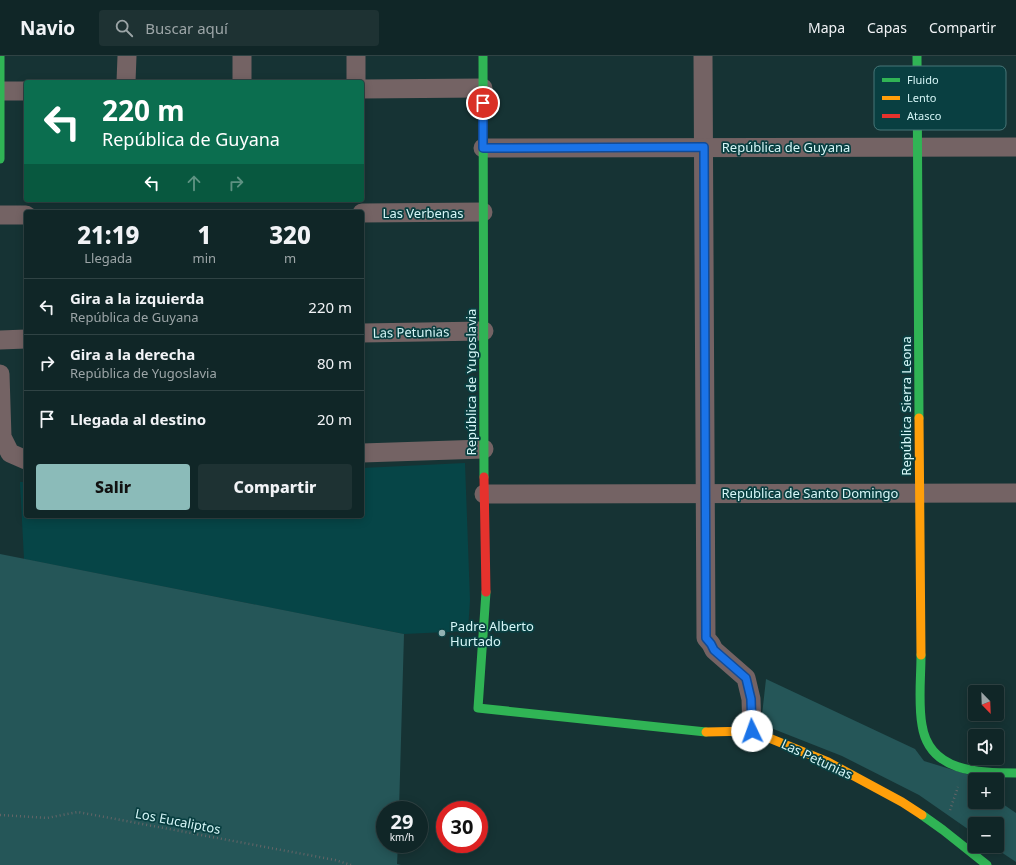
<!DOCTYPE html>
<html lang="es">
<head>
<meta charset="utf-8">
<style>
	body { margin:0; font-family:"Noto Sans",sans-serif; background:#1e3233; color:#f1f3f6; height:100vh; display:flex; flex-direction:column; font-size:15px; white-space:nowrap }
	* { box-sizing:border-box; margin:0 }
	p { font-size:13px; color:#9ca5a7 }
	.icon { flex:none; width:22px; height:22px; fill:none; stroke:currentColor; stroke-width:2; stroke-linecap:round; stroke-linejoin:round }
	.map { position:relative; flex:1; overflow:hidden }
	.drawer { position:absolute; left:24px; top:154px; width:340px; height:308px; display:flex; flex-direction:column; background:#102627; border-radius:4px; box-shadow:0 2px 10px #0003,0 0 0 1px #304344 }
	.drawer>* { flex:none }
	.hud { position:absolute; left:24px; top:24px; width:340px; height:122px; border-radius:4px; box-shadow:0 2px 10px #0003,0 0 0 1px #304344; background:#0b6e4f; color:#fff; overflow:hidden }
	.needle { width:26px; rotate:157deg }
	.fabs { position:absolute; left:968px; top:629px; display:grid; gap:8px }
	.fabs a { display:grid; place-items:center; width:36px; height:36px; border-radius:4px; background:#102627; box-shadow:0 2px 10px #0003,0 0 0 1px #304344; font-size:20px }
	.speed { position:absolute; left:376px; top:745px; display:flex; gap:8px; font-size:20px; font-weight:700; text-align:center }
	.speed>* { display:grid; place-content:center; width:52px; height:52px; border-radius:50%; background:#102627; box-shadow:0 2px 10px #0003,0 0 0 1px #304344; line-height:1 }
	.speed small { font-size:10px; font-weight:400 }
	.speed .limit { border:6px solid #d22; background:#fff; color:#111 }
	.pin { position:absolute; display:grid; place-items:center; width:34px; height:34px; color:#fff; margin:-17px; border:2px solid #fff; border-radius:50%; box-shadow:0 1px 4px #0007 }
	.me { position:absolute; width:44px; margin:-22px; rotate:357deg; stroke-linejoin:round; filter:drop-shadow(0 0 3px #0008) }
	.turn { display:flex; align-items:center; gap:14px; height:84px; padding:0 12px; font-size:18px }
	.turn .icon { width:52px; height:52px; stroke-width:2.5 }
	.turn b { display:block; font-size:28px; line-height:34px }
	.lanes { display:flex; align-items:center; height:38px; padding:0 12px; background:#0003; justify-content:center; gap:20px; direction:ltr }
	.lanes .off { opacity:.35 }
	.eta { display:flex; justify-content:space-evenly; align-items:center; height:68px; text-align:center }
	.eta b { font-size:24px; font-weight:800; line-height:28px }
	.action { display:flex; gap:8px; margin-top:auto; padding:8px 12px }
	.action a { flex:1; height:46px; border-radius:4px; background:#8bbbb9; color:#111; font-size:16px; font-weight:800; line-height:46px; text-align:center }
	.action a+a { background:#1e3233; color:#f1f3f6 }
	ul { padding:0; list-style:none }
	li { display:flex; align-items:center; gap:12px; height:56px; padding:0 12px; border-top:1px solid #304344 }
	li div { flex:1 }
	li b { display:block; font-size:15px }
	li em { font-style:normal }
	header { display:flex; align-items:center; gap:24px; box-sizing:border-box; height:56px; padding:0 20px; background:#102627; border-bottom:1px solid #304344 }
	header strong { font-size:19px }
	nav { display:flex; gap:22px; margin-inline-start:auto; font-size:14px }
	.search { width:280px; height:36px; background:#1e3233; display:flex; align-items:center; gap:10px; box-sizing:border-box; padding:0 14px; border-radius:4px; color:#9ca5a7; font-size:15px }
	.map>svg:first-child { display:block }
	.built { fill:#064547 }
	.green { fill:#255658 }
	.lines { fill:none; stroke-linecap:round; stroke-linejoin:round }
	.path { stroke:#656567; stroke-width:2.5; stroke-dasharray:1 3; stroke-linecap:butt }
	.street { stroke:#746364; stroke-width:19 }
	.fast { stroke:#30b455; stroke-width:9 }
	.slow { stroke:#ff9f0a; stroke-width:9 }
	.jam { stroke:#e5322d; stroke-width:9 }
	.route-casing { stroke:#114b97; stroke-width:10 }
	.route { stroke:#1a73e8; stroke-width:7 }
	.poi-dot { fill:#93b2b3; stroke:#093f41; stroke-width:1.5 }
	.labels { text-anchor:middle; stroke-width:3.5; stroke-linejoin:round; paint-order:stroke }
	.street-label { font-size:13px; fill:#d6f6f7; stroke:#093f41 }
	.poi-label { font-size:13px; fill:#d6f6f7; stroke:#093f41; text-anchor:start }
	.key { fill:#093f41; stroke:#467678; stroke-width:1 }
	.key-label { font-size:11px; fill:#d6f6f7 }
</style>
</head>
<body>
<header>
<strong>Navio</strong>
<div class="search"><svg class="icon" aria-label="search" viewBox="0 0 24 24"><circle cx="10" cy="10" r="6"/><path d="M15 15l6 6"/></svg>Buscar aquí</div>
<nav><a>Mapa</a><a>Capas</a><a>Compartir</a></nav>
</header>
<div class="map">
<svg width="1016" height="809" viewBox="0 0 1016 809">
	<rect width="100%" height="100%" fill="#163334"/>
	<path class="built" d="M465 407 470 544 468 575 404 578 24 503 20 426H26V460H362V412Z"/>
	<g class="green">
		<path d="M0 498 404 578 399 754H385V788H398L397 808 401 809H0Z"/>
		<path d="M766 623 915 693 924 705 986 724H975V746H997V744L1016 757V806L992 790H997V768H975V778L919 739 842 700 761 668Z"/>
	</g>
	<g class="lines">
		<g class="path">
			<path d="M950 754 958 731"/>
			<path d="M0 759 47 762 78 756 335 804 351 809"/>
		</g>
		<g class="street">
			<path d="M356 0V26"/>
			<path d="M703 0 706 582 711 588 714 594 746 622 751 643 752 675"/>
			<path d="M126 26 127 0"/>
			<path d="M242 26V0"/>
			<path d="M362 33 483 32"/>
			<path d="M0 35H26"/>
			<path d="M483 92 1016 91"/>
			<path d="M362 157 483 156"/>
			<path d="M0 159H26"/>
			<path d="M362 277 484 275"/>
			<path d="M0 284 26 283"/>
			<path d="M0 318 2 381 10 397 26 404"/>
			<path d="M362 397 484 393"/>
			<path d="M484 438 1016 437"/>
		</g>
		<g class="fast">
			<path d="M0 0V103"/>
			<path d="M483 0 484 421"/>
			<path d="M917 0 919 362"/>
			<path d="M486 536 478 652 706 676"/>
			<path d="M921 599C921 622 918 647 922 669 929 716 978 717 1016 717"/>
			<path d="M922 759 943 774 987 809"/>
		</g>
		<g class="slow">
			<path d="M919 362 921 599"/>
			<path d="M706 676 752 675 828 706 902 746 922 759"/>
		</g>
		<path class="jam" d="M484 421 486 536"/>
	</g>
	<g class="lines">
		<g class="route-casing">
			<path id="route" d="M483 47V92L704 91 706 582 711 588 714 594 746 622 751 643 752 675"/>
		</g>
		<use href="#route" class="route"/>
	</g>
	<circle class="poi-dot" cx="442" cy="577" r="4"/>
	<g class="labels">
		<g class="street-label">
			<text x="786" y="96">República de Guyana</text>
			<text x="423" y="162">Las Verbenas</text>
			<text transform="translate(411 276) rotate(-1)" y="5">Las Petunias</text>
			<text transform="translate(471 326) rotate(-90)" y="5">República de Yugoslavia</text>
			<text transform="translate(906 350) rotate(-90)" y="5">República Sierra Leona</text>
			<text x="810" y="442">República de Santo Domingo</text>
			<text transform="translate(817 703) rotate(25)" y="5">Las Petunias</text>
			<text transform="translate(178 765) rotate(11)" y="5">Los Eucaliptos</text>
		</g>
		<g class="poi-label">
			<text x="450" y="575">Padre Alberto<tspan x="450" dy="15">Hurtado</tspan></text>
		</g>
	</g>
	<rect x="874" y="10" width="132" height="64" rx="6" class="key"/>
	<rect x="882" y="22" width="18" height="4" fill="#30b455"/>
	<rect x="882" y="40" width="18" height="4" fill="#ff9f0a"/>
	<rect x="882" y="58" width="18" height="4" fill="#e5322d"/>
	<g class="key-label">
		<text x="907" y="28">Fluido</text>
		<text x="907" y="46">Lento</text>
		<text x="907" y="64">Atasco</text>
	</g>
</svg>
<div class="fabs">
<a><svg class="needle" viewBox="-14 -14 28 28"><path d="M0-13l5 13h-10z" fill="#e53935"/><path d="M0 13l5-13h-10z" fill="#9ca5a7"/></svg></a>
<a><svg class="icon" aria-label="sound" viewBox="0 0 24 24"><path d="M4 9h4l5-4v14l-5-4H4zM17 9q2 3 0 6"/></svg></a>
<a>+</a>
<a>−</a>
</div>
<div class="speed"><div>29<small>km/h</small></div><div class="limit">30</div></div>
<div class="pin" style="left:483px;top:47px;background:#d93025"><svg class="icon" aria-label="arrive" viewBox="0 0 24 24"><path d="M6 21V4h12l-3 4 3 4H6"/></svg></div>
<svg class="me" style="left:752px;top:675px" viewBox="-20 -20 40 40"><circle r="19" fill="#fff"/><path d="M0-13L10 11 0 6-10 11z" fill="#1a73e8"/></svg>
<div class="hud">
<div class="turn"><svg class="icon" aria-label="left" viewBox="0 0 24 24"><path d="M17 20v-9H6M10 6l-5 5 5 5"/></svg><div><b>220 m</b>República de Guyana</div></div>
<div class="lanes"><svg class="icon" aria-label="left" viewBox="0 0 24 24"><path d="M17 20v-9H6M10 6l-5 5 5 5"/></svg><svg class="icon off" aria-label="ahead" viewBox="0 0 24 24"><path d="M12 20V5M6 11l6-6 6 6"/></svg><svg class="icon off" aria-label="right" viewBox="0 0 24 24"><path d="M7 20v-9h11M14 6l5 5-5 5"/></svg></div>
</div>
<section class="drawer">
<div class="eta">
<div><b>21:19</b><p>Llegada</p></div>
<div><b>1</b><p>min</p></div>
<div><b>320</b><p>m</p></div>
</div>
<ul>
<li><svg class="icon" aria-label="left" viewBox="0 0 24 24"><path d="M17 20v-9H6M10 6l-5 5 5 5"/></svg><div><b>Gira a la izquierda</b><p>República de Guyana</p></div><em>220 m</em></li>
<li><svg class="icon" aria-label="right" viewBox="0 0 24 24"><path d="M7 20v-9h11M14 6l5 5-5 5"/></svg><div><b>Gira a la derecha</b><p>República de Yugoslavia</p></div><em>80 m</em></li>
<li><svg class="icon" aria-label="arrive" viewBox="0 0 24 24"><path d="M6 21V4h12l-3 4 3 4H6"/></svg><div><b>Llegada al destino</b></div><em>20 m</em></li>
</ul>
<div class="action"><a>Salir</a><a>Compartir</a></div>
</section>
</div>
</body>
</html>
